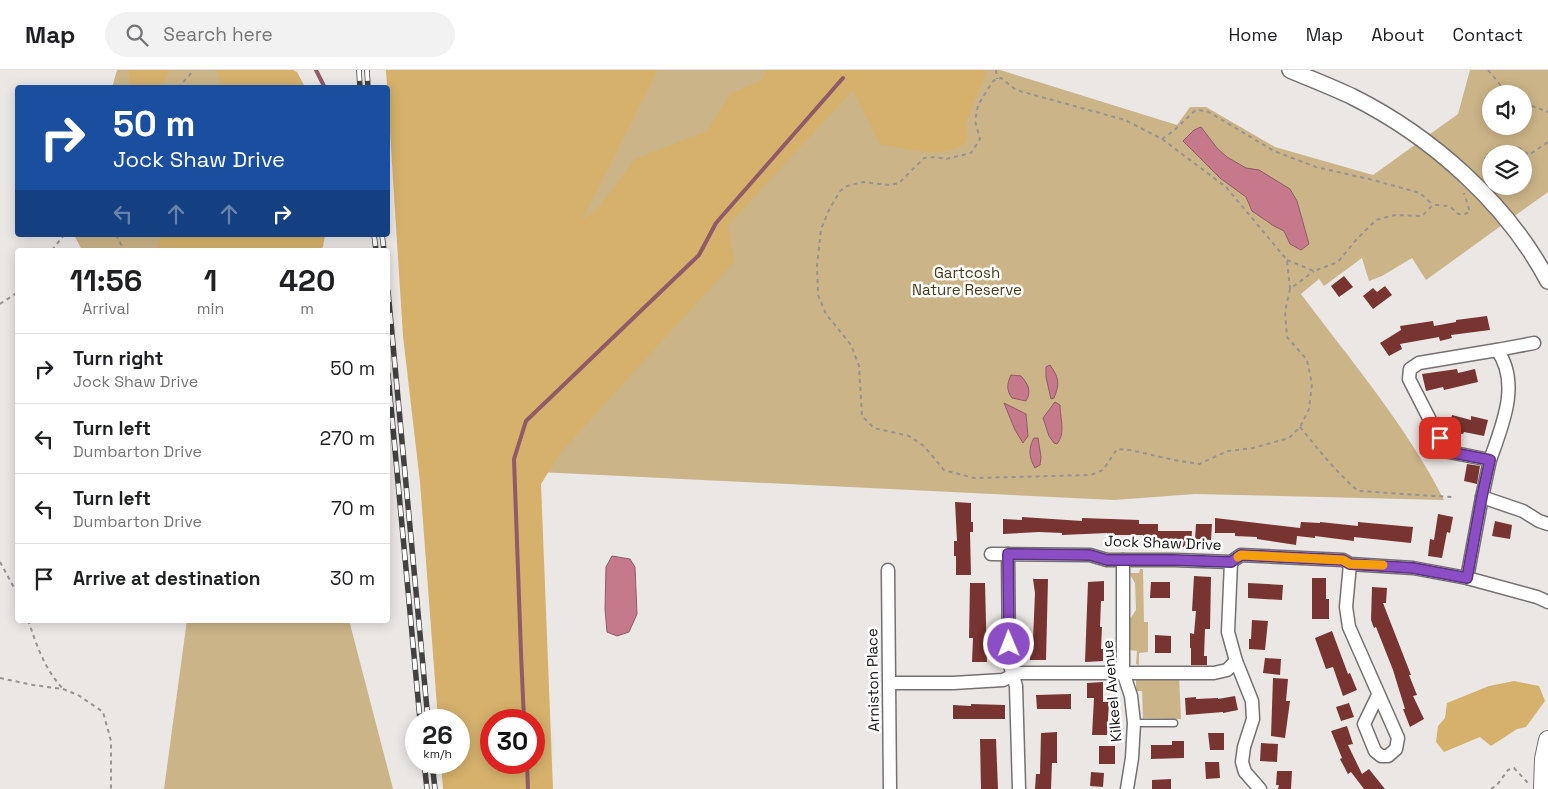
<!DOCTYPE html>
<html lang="en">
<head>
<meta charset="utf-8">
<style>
	body { margin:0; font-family:"Space Grotesk",sans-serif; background:#f2f2f2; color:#202124; height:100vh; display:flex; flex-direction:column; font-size:19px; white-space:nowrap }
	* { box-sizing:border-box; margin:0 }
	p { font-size:16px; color:#757577 }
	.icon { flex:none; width:28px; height:28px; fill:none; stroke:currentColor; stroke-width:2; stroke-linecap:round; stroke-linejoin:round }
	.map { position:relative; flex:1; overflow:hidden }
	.panel { position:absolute; left:15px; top:178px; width:375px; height:375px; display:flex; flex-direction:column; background:#fff; border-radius:5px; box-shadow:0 2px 12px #0003 }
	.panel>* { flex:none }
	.top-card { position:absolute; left:15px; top:15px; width:375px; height:152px; border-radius:5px; box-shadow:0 2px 12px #0003; background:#1a4fa0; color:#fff; overflow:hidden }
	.tools { position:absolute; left:1482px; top:15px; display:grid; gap:10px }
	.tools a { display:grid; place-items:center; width:50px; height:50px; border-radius:50%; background:#fff; box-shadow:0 2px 12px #0003; font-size:25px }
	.speed { position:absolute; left:405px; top:639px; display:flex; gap:10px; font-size:25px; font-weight:700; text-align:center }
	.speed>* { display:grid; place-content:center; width:65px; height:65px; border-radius:50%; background:#fff; box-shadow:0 2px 12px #0003; line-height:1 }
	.speed small { font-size:12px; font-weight:400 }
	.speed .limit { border:8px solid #d22; background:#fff; color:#111 }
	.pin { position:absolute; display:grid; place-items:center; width:42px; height:42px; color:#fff; margin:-21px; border-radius:10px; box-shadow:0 2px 8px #0006 }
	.me { position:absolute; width:55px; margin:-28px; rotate:359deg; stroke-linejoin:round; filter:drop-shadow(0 0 4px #0008) }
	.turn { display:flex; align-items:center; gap:18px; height:105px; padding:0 15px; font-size:22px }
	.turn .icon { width:65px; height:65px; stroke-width:2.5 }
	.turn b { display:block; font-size:35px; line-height:42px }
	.lanes { display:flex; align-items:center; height:48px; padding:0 15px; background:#0003; justify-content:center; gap:25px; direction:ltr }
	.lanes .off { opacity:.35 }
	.eta { display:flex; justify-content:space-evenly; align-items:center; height:85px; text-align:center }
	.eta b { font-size:30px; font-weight:700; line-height:35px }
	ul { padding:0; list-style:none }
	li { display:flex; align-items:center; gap:15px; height:70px; padding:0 15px; border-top:1px solid #e0e0e0 }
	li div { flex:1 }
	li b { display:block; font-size:19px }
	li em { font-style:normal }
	header { display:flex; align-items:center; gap:30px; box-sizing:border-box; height:70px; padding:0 25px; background:#fff; border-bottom:1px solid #e0e0e0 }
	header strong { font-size:24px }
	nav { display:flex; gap:28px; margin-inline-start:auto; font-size:18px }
	.search { width:350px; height:45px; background:#f2f2f2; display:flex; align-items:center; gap:12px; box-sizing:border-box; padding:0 18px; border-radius:28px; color:#757577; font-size:19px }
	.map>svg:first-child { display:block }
	.green { fill:#cbb488; fill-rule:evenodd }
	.forest { fill:#d5b16c; fill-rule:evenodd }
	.water { fill:#c5798b; stroke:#905b67 }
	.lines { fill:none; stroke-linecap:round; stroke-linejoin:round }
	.stream { stroke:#905b67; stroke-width:4 }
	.building { fill:#783431 }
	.service-casing { stroke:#757170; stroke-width:9 }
	.minor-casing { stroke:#757170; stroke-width:15 }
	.tertiary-casing { stroke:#757170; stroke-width:18 }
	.secondary-casing { stroke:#757170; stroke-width:20 }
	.path { stroke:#969392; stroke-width:2; stroke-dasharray:4 4; stroke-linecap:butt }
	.service { stroke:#fff; stroke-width:6 }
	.minor { stroke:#fff; stroke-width:12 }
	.tertiary { stroke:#fff; stroke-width:15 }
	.secondary { stroke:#fff; stroke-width:18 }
	.rail-casing { stroke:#444141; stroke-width:5.5 }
	.rail { stroke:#fff; stroke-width:4; stroke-dasharray:11; stroke-linecap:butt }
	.route-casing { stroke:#5b337f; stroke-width:12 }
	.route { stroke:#8c4ec4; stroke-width:9 }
	.slow { stroke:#f59e0b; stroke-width:9 }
	.labels { text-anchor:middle; stroke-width:5; stroke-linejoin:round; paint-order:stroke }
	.park-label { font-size:15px; fill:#483819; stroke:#fff }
	.street-label { font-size:15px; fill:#161414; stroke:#fff }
</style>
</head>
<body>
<header>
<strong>Map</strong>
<div class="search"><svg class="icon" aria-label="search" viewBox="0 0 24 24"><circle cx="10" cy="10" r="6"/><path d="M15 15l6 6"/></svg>Search here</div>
<nav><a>Home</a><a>Map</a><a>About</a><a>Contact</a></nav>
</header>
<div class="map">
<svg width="1548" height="719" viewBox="0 0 1548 719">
	<rect width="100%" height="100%" fill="#ebe7e5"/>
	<g class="green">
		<path d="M117 0H282L283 18H112Z"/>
		<path d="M388 0H1000L1177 55 1190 37H1206L1275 77 1373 105 1458 44 1470 0H1548V122L1426 210 1412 188 1382 206 1369 211 1362 188 1324 216 1319 209 1301 224C1351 291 1406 355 1444 430L1195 424 1114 430 539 402ZM1491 24H1524V56H1491ZM1491 84H1524V116H1491Z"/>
		<path d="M74 165H295L296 180H82Z"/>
		<path d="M1140 499H1143L1144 552H1148V582L1139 583V595L1136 594 1137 581 1130 580V549L1136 540 1135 513 1129 503H1139Z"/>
		<path d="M187 550H349L393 719H164Z"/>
		<path d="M1179 604 1181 649 1143 648 1142 621H1136V606Z"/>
	</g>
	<g class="forest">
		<path d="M129 0H170L164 12 158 17 133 18 129 11Z"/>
		<path d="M217 0H293L297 2 305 17H223Z"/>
		<path d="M386 0H658L582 150 600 136 635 89 707 61 730 24 762 10 766 0H986L984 9 965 54 968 68C966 71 963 75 960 77 938 88 903 78 880 74L853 20 728 155 734 192 561 382 541 414 553 719H443L441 693 459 692V650H438L420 412 403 266ZM491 650H534V692H491Z"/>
		<path d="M161 165H325L323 177 318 180H157Z"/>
		<path d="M1514 611 1539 616 1545 631 1526 657 1517 659 1491 676 1480 667 1444 682 1436 672 1438 656 1445 648 1447 633 1489 616Z"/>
	</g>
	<g class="water">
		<path d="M1201 57 1217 78 1227 87 1246 98 1259 100 1290 119 1297 131 1309 174 1301 180 1290 174 1284 161 1274 156 1252 141 1246 127 1220 108 1183 71 1194 60Z"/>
		<path d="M1050 295C1059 308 1060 313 1054 328L1051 329 1046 307V297Z"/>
		<path d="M1011 305 1021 306C1028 314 1032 321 1026 331L1012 328C1006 320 1007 314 1011 305Z"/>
		<path d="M1055 332 1060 335C1060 348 1066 363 1057 374L1054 373 1049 366 1043 348Z"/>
		<path d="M1004 333 1026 344 1028 366 1023 373 1015 360Z"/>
		<path d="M1034 368H1038L1041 387 1040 395 1035 398C1029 388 1028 378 1034 368Z"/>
		<path d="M612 486 630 489 635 497 637 544 629 562 617 566 607 562 605 539 606 497Z"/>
	</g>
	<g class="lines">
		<g class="stream">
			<path d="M316 0 325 18"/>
			<path d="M524 650 521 583 514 389 526 351 699 185 716 153 843 8"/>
			<path d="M527 692 528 719"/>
		</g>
	</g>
	<g class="building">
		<path d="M1344 206 1353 217 1339 227 1331 216Z"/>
		<path d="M1385 216 1392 225 1373 239 1363 226 1373 218 1377 222Z"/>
		<path d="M1487 246 1490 260 1451 265 1452 268 1440 271 1439 267 1400 274 1402 279 1389 286 1380 273 1401 260 1400 256 1433 251 1434 256 1456 252V250Z"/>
		<path d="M1457 299 1458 303 1475 299 1478 312 1444 320 1443 317 1426 321 1422 304Z"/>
		<path d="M1452 345 1471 350V346L1488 350 1484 366 1464 362 1463 364 1448 361Z"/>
		<path d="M1467 394 1480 396 1477 414 1464 411Z"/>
		<path d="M955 432 971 433V452H973V462H970L971 505H956V486H954V471H957Z"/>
		<path d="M1438 444 1453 447 1450 463 1447 462 1442 488 1428 486 1430 469 1434 470Z"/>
		<path d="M1022 447 1082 451V448L1139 450V454H1158V461H1192L1191 477H1164V470H1143V465H1107V463L1062 465V463L1039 462 1003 464V449L1022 450Z"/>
		<path d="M1215 448 1300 458 1301 452 1320 453V452L1358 456V452L1413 457 1411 473 1354 467V471L1315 466V468L1297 466 1296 475 1257 469V467L1235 466V463H1215Z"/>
		<path d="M1495 451 1512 455 1510 469 1492 466Z"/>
		<path d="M1196 454H1212L1211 470 1195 469Z"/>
		<path d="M1194 506 1211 507 1210 559H1205L1204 586H1207V595H1191V578H1190V563L1194 564 1196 541H1192Z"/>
		<path d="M1312 508H1326V529H1329V549H1312Z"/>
		<path d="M1033 509H1048L1046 590H1030V570H1033L1035 523Z"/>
		<path d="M1104 511V531H1101L1100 557H1102L1101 579H1103V591L1085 592 1088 512Z"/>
		<path d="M1151 512H1170V528H1150Z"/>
		<path d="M970 513H985L987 592H972L973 568H969Z"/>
		<path d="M1248 513 1283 515 1282 530 1248 528Z"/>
		<path d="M1372 517 1387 518 1386 533H1383L1411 605H1409L1417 625 1413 626 1424 649 1410 657 1403 639H1405L1393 600 1376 557 1374 558 1371 550Z"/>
		<path d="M1252 550 1268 551 1265 580 1249 579V569H1251Z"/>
		<path d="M1332 561 1348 604 1350 603 1357 620 1343 626 1333 597 1326 599 1315 568Z"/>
		<path d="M1155 565 1171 566V583H1155Z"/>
		<path d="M1265 588 1281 589 1280 605 1263 603Z"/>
		<path d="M1273 608 1288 609 1286 631H1290L1285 668 1271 666Z"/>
		<path d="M1103 612V632H1109L1107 665H1092L1094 628H1087V613Z"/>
		<path d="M1071 624V639H1037L1036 625Z"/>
		<path d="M1235 626 1238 640 1223 643V642L1186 645 1185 628 1196 627V629L1218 628V629Z"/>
		<path d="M1349 633 1354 647 1341 651 1336 637Z"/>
		<path d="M971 634 1005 635V649H953V635L971 636Z"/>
		<path d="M1347 656 1353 674 1348 675 1362 704 1369 699 1385 719H1364L1351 702 1348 704 1340 689 1342 688 1331 661Z"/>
		<path d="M1057 662V693H1052L1051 719H1035L1036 704H1040L1041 663Z"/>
		<path d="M1208 663H1224V680H1210Z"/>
		<path d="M980 669H996L998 719H981Z"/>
		<path d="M1172 671H1184V688L1151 689V675H1172Z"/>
		<path d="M1261 673 1278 674 1277 692 1260 691Z"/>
		<rect x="1099" y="676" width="16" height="18"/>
		<path d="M1205 692H1219L1220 708 1206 709Z"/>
		<path d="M1277 701H1292L1291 719H1278L1279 715H1276Z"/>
		<path d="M1091 702 1104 703 1103 717 1090 716Z"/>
		<path d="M1171 709V719H1152V710Z"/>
	</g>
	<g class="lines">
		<g class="service-casing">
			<path id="service" d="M1134 653H1174"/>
		</g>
		<g class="minor-casing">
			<g id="minor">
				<path d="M1497 280 1534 273"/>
				<path d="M1482 427 1523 441 1539 451 1548 454"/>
				<path d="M991 484 1090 485 1107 490H1174L1231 492 1241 485 1343 490 1350 494 1413 498 1467 508 1537 527 1548 532"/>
				<path d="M1008 484 1009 592 1016 616 1019 719"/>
				<path d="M1123 490V602L1131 626 1134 653 1132 688 1127 719"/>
				<path d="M1231 492 1228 562 1236 591 1252 631 1253 649 1244 677 1242 692 1245 702 1260 719"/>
				<path d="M1350 494 1346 537 1349 557 1398 668 1396 679 1388 686H1381L1375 681 1364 654 1378 625"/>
				<path d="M888 500 890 719"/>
				<path d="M1467 508 1482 427 1490 390 1449 382 1432 354 1409 309 1410 299 1419 293 1497 280C1521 313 1502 356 1490 390"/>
				<path d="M890 613H953L1003 610 1018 603H1214L1227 600 1236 591"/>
			</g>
		</g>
		<g class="tertiary-casing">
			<path id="tertiary" d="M1290 0C1311 9 1332 17 1353 27 1431 66 1507 133 1548 211"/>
		</g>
		<g class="secondary-casing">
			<path id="secondary" d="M1543 719 1544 689 1548 670"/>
		</g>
		<g class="path">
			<path d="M996 0 997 9"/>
			<path d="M1488 0 1508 24"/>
			<path d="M178 18 194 0"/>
			<path d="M1524 33 1548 42"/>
			<path d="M1162 69C1175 61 1184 50 1196 40L1207 41 1274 81 1316 97 1373 110 1420 123 1433 135"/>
			<path d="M1485 105 1488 103 1485 85 1518 77 1529 85 1548 72"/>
			<path d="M116 165 124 180"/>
			<path d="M52 180 64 165"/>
			<path d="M1287 190 1314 201 1338 192 1356 170 1376 150 1395 145 1422 146 1433 135C1437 135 1443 135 1447 136 1458 139 1454 149 1470 142L1464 123"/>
			<path d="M1290 219 1287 190 1226 117 1162 69 1125 50 1016 20 1001 8 993 11 978 35 975 51 980 69 971 83 946 89 935 87 924 88 899 113 889 115 863 112 847 116 840 121 829 140 821 159 817 196 818 225 826 244 851 275 859 296 862 346 874 358 909 366 924 376 944 400 974 408 1091 405 1103 400 1117 379 1130 380 1174 390 1199 394 1228 381 1253 378 1289 368 1300 357 1309 339 1312 314 1307 290 1287 267 1285 242 1290 219 1314 201"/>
			<path d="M0 234 18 222"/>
			<path d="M1300 357C1318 379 1336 402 1358 421L1452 427"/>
			<path d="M0 492 18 525"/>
			<path d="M28 550C37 576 44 598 63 619"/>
			<path d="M0 608 33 615 63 619 78 625 103 642 111 671V719"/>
			<path d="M1491 719 1497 715 1508 700 1514 698 1528 713"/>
		</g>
		<use href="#service" class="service"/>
		<use href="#minor" class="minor"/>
		<use href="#tertiary" class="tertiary"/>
		<use href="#secondary" class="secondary"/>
		<g class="rail-casing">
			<g id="rail">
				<path d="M359 0 360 18"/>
				<path d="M367 0 368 18"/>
				<path d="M374 165 376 180"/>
				<path d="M382 165 384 180"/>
				<path d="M388 221 428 650"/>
				<path d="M388 304 420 650"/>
				<path d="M424 692 427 719"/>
				<path d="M432 692 435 719"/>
			</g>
		</g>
		<use href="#rail" class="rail"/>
	</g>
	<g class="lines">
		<g class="route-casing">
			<path id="route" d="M1009 574 1008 484 1090 485 1107 490H1174L1231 492 1241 485 1343 490 1350 494 1413 498 1467 508 1482 426 1490 390 1449 382 1440 368"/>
		</g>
		<use href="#route" class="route"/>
		<path class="slow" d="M1238 487 1241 485 1343 490 1350 494 1383 495"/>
	</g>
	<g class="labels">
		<g class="park-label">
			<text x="967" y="208">Gartcosh<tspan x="967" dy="17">Nature Reserve</tspan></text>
		</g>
		<g class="street-label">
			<text transform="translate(1163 473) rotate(2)" y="5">Jock Shaw Drive</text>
			<text transform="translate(873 610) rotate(-91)" y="5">Arniston Place</text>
			<text transform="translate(1112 621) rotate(-95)" y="5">Kilkeel Avenue</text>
		</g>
	</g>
</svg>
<div class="tools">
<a><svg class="icon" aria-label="sound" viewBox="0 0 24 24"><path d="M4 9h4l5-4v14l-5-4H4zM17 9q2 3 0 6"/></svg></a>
<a><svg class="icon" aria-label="layers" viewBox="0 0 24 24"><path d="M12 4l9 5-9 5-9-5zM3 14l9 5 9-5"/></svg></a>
</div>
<div class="speed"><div>26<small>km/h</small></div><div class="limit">30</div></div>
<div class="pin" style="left:1440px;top:368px;background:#d93025"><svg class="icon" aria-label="arrive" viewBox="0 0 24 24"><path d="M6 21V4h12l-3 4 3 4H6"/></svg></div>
<svg class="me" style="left:1009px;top:574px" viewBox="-20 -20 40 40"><circle r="17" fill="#8c4ec4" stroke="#fff" stroke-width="3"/><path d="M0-11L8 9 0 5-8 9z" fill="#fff"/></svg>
<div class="top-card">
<div class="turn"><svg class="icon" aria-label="right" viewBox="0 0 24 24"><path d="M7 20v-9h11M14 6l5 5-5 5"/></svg><div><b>50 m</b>Jock Shaw Drive</div></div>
<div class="lanes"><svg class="icon off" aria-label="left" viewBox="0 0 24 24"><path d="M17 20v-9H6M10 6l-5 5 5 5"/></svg><svg class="icon off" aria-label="ahead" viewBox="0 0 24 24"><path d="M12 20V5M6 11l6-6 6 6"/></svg><svg class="icon off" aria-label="ahead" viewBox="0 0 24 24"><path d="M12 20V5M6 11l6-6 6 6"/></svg><svg class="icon" aria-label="right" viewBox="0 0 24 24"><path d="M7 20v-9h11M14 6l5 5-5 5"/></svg></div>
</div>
<section class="panel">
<div class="eta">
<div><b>11:56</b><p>Arrival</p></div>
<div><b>1</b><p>min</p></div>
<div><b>420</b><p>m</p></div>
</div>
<ul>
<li><svg class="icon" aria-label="right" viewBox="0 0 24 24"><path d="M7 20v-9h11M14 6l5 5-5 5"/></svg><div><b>Turn right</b><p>Jock Shaw Drive</p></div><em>50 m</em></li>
<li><svg class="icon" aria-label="left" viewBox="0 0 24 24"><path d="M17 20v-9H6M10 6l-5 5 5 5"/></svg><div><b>Turn left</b><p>Dumbarton Drive</p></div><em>270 m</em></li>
<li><svg class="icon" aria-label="left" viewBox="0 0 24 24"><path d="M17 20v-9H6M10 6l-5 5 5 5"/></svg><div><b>Turn left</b><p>Dumbarton Drive</p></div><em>70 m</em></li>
<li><svg class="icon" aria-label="arrive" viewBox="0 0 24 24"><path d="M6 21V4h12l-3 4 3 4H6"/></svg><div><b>Arrive at destination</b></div><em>30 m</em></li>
</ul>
</section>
</div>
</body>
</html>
